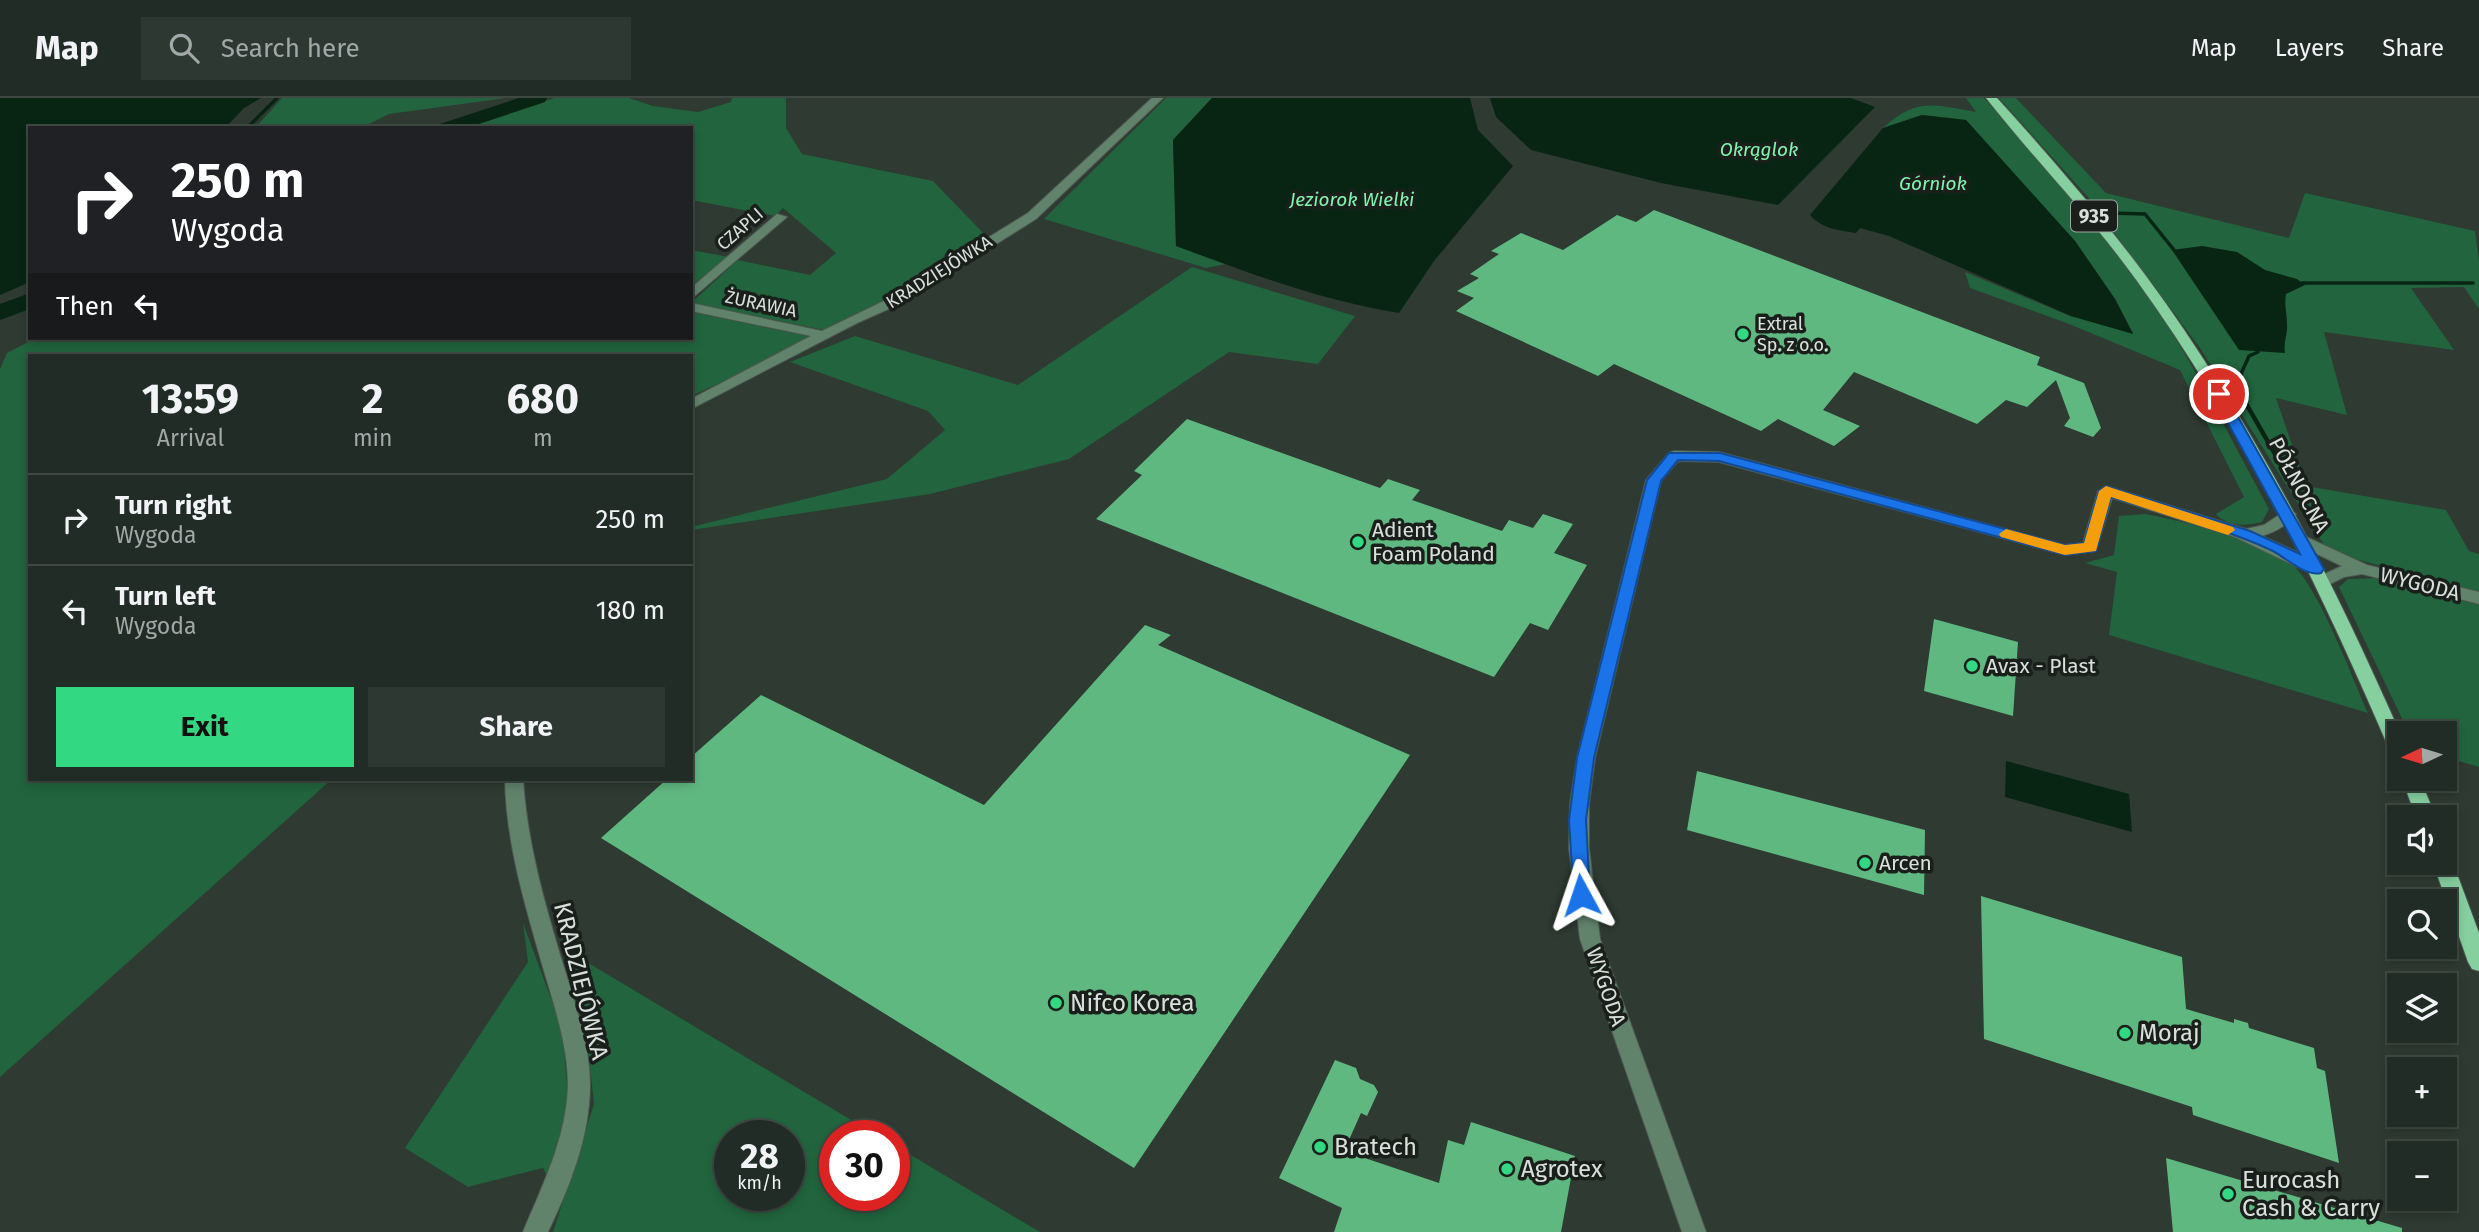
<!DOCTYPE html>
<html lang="en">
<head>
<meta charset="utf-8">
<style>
	body { margin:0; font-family:"Fira Sans",sans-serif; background:#2e3832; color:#f1f3f6; height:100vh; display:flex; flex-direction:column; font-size:26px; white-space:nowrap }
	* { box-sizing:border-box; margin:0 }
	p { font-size:23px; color:#a2a7a7 }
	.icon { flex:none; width:38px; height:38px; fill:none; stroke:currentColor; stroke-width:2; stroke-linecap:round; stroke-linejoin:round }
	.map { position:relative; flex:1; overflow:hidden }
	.sheet { position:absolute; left:28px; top:256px; width:665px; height:427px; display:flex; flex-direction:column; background:#222c26; border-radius:0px; box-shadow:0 4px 10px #0003,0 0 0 2px #3f4843 }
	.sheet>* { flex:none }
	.guide { position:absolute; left:28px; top:28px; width:665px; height:214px; border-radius:0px; box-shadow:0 4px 10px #0003,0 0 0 2px #3f4843; background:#202124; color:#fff; overflow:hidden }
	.needle { width:46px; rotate:266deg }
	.buttons { position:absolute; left:2387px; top:623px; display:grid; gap:14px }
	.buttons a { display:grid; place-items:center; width:70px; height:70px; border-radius:0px; background:#222c26; box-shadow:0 4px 10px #0003,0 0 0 2px #3f4843; font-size:35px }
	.speed { position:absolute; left:714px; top:1022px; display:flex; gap:14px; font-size:35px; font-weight:700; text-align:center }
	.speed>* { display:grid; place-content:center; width:91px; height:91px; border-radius:50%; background:#222c26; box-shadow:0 4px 10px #0003,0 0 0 2px #3f4843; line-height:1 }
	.speed small { font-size:18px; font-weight:400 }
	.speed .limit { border:10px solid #d22; background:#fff; color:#111 }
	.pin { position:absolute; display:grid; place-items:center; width:60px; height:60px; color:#fff; margin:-30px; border:4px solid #fff; border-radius:50%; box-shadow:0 2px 7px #0007 }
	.me { position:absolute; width:77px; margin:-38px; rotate:355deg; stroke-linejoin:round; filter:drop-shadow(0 0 5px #0008) }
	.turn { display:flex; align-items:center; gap:24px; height:147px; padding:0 28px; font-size:32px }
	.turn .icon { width:91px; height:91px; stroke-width:2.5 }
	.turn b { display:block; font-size:49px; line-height:60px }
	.then { display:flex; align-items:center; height:66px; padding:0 28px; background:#0003; gap:14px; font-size:26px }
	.eta { display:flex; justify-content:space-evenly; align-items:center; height:119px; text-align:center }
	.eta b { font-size:42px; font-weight:700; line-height:49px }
	.primary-button { display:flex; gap:14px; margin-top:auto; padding:14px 28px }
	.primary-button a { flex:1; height:80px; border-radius:0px; background:#32d882; color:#111; font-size:28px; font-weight:700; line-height:80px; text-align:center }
	.primary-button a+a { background:#2e3832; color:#f1f3f6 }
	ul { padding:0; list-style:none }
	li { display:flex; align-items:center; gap:21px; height:91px; padding:0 28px; border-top:2px solid #3f4843 }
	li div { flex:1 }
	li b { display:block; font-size:26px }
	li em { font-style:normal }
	header { display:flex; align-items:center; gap:42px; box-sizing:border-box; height:98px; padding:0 35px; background:#222c26; border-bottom:2px solid #3f4843 }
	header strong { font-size:33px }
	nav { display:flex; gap:38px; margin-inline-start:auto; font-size:24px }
	.search { width:490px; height:63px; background:#2e3832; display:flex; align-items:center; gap:18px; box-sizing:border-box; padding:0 24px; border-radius:0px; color:#a2a7a7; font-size:26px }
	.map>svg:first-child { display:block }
	.green { fill:#21643d; fill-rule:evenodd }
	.water { fill:#082514 }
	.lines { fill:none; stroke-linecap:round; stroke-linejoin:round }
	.stream-far1 { stroke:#082514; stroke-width:3.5 }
	.stream { stroke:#082514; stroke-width:4.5 }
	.river { fill:#082514; fill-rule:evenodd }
	.building { fill:#60b881 }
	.minor-casing { stroke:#4d5850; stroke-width:2 }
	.major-casing { stroke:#4d5850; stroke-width:2 }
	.minor { fill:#61836c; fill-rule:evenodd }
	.major { fill:#86cf9f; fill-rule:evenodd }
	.route { fill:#1a73e8; stroke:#114b97; stroke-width:2 }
	.slow { fill:#f59e0b }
	.poi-dot { fill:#32d882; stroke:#1a1f1c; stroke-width:2.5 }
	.labels { text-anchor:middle; stroke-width:7; stroke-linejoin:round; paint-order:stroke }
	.far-street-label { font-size:18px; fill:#d9e0db; stroke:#1a1f1c }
	.far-poi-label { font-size:18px; fill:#d9e0db; stroke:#1a1f1c; text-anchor:start }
	.far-water-label { font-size:19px; font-style:italic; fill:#80f5ad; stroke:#1a1f1c }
	.shield { fill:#1a1f1c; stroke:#a0a6a2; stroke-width:2 }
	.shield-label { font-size:19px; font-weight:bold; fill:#d9e0db }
	.street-label { font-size:21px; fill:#d9e0db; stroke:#1a1f1c }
	.poi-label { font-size:21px; fill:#d9e0db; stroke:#1a1f1c; text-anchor:start }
	.near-street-label { font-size:24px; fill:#d9e0db; stroke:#1a1f1c }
	.near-poi-label { font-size:24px; fill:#d9e0db; stroke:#1a1f1c; text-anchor:start }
</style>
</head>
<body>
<header>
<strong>Map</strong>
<div class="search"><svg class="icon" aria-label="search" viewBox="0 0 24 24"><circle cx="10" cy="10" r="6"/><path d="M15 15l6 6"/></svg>Search here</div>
<nav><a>Map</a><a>Layers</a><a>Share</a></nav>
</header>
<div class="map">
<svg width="2479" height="1134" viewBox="0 0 2479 1134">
	<rect width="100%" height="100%" fill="#2e3a32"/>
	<g class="green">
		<path d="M282 0H506L389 16 361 30H255Z"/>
		<path d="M554 0H629L653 8 698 14 731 4 732 0H786V30L802 56 933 83 988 140 913 188 824 232 691 205 738 162 810 177 836 155 783 110 775 118 691 102V30H465Z"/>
		<path d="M1166 0H1212L1173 42 1176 148 1226 166 1206 170 1044 121Z"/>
		<path d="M1966 0H1984C2043 67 2104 132 2154 206 2197 271 2231 342 2269 411L2262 424C2246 428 2228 429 2216 416L2244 399 2180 272 2069 226 1970 190 1965 174 2070 218 2133 235 2115 201 2075 143 1966 22 1922 17 1883 30C1916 0 1932 6 1976 14Z"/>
		<path d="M1999 0H2016L2106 95 2289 140 2305 95 2475 133 2479 163V211L2464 189 2411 190 2454 252 2324 234 2347 317 2276 300 2306 388 2446 412 2469 453 2479 456V494L2344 458 2326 450 2200 250 2087 98Z"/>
		<path d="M691 152 729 159 691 190Z"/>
		<path d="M1192 169 1355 218 1318 266 1229 254 1069 361 930 396 691 432V429L887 381 945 332 928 313 790 264 855 238 1018 287Z"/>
		<path d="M691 214 817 240 691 298V257H30V681H332L0 979V271L7 255 36 240H691Z"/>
		<path d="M2145 416C2179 422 2255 441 2284 459 2316 479 2351 578 2368 615L2109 537 2117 474 2085 465 2114 457 2119 418Z"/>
		<path d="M2376 480 2479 507V669L2445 659V635H2409L2339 489 2348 481Z"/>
		<path d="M523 825 562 930 569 1008 550 1084 543 1070 468 1089 405 1050 528 864Z"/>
		<path d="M558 828 575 857 878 1038H835V1097H894V1047L1040 1134H553L594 1006 585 922ZM730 1038H789V1097H730Z"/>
	</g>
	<g class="water">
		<path d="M0 0H261L244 10 225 30H30V184L0 197Z"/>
		<path d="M1212 0H1470L1478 32 1513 68 1434 163 1399 215C1322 203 1249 175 1176 148L1173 42Z"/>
		<path d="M1490 0H1851L1875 9 1778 107 1661 85 1531 52 1496 19Z"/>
		<path d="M1922 17 1966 22 2075 143 2115 201 2133 236 2071 218 1889 138 1860 130 1856 135C1839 132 1822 131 1810 117L1883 30Z"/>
		<path d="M2202 148 2237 154 2265 172 2297 181 2305 187 2286 196C2284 208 2287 215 2287 226 2288 236 2283 244 2285 255L2239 252 2172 152Z"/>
		<path d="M2006 663 2129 696 2132 734 2005 699Z"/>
	</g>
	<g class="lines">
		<g class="stream-far1">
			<path d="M247 30 277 0"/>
			<path d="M2111 115 2145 116 2174 152"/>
			<path d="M2302 185H2473"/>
			<path d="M2240 278 2249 258 2258 254"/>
		</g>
		<path class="stream" d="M2241 276 2236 288 2307 412"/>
		<g class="river">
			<path d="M519 0H547L545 4 467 30H437L440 26Z"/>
			<path d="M30 195V211L0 222V206Z"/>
		</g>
	</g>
	<g class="building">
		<path d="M1654 112 2040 259 2037 267 2084 285 2101 330 2093 339 2064 328 2070 320 2056 282 2027 309 2006 302 1977 326 1854 274 1823 312 1860 328 1834 348 1778 321 1761 333 1614 266 1598 278 1456 213 1474 200 1457 193 1479 180 1470 176 1499 156 1491 153 1521 135 1563 152 1617 117 1636 124Z"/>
		<path d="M1187 321 1380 390 1388 381 1420 392 1412 402 1502 433 1509 422 1533 430 1543 416 1573 426 1554 455 1587 467 1548 532 1530 525 1494 579 1096 421 1142 377 1134 373Z"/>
		<path d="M1934 521 2018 544 2013 618 1924 593Z"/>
		<path d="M1145 527 1171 537 1158 547 1410 657 1134 1070 601 740 667 681H691V659L761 597 984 707Z"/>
		<path d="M1697 673 1925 732 1924 797 1687 732Z"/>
		<path d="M1981 798 2182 859 2186 911 2234 925V921L2248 925 2249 930 2314 950 2317 970 2325 973 2339 1065 2193 1017 2192 1009 1984 941Z"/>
		<path d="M1335 962 1356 970 1360 981 1374 987 1378 994 1367 1018 1361 1015 1344 1053 1439 1085 1448 1042 1464 1047 1471 1024 1575 1058 1561 1134H1334L1342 1110 1279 1080Z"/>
		<path d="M2166 1060 2402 1130V1134H2173Z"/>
	</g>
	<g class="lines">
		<g class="minor-casing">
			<g id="minor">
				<path d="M1152 0H1163L1036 121 902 205 857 225 691 311V301L811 238 691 213V205L822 233 892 199 1028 115Z"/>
				<path d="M777 116 787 119 691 201V190Z"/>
				<path d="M1674 353 1719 354 2065 447 2083 445 2098 393 2106 388 2246 431 2264 427 2288 411 2296 416C2287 427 2276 434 2262 438L2297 454 2324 471 2322 475H2310L2235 439 2112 400 2096 453 2065 457 1719 364 1678 363 1661 383 1595 660 1589 706V750L1600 841 1706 1134H1682L1580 841 1569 750 1570 706 1577 660 1646 382 1669 355Z"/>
				<path d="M2302 437 2367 467 2479 494V506L2362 476 2344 479 2322 490 2316 488 2314 484 2316 480 2342 468 2296 446 2294 442 2296 438Z"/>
				<path d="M505 681H523C527 744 544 803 562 863 574 903 590 945 590 987 590 1038 570 1088 548 1134H523C543 1086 566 1041 568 988 568 949 555 910 544 873 526 810 506 747 505 681Z"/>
			</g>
		</g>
		<g class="major-casing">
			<g id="major">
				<path d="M1986 0H1997C2049 57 2100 116 2146 178 2250 319 2330 476 2400 635L2399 660 2392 658 2390 653C2320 490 2242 328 2137 183 2091 119 2035 62 1986 0Z"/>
				<path d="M2402 681H2420L2436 719H2416Z"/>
				<path d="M2445 757 2450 759 2453 765 2479 835V873L2472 871 2468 864 2433 765H2445Z"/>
			</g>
		</g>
		<use href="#minor" class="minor"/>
		<use href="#major" class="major"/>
	</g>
	<path class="route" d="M2219 292 2225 296 2324 471 2321 475C2306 479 2286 460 2273 453 2222 429 2164 416 2111 399L2096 453 2065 457 1719 363 1678 362 1661 383 1594 660 1586 722 1590 797 1587 803H1574L1569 722 1577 660 1647 382 1669 355H1720L2065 447 2084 445 2099 393 2106 388 2250 433 2300 456 2212 296Z"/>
	<path class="slow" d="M2106 388 2233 429 2235 432 2228 437 2111 399 2096 453 2065 457 2001 439 1999 436 2006 431 2065 447 2084 445 2099 393Z"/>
	<g class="poi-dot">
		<circle cx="1743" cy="236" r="7"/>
		<circle cx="1358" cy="444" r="7"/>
		<circle cx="1972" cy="568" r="7"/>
		<circle cx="1865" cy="765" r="7"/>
		<circle cx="1056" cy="905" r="7"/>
		<circle cx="2125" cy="935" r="7"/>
		<circle cx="1320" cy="1049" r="7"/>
		<circle cx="1507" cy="1071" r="7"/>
		<circle cx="2228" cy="1096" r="7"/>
	</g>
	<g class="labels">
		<g class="far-street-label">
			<text transform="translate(740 131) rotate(-41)" y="6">CZAPLI</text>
			<text transform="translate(939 174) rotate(-32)" y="6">KRADZIEJÓWKA</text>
			<text transform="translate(761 206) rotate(12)" y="6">ŻURAWIA</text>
		</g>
		<g class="far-poi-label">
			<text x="1757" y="232">Extral<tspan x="1757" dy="21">Sp. z o.o.</tspan></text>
		</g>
		<g class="far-water-label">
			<text x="1759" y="58">Okrąglok</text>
			<text x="1933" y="92">Górniok</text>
			<text x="1352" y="108">Jeziorok Wielki</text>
		</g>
		<rect class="shield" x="2071" y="102.5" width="46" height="31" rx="5"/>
		<g class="shield-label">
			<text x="2094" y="125">935</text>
		</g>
		<g class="street-label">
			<text transform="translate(2299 387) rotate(62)" y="7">PÓŁNOCNA</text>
			<text transform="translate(2420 486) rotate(14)" y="7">WYGODA</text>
			<text transform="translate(1606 889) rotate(71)" y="7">WYGODA</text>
		</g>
		<g class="poi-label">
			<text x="1372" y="439">Adient<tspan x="1372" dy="24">Foam Poland</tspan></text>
			<text x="1986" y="575">Avax - Plast</text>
			<text x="1879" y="772">Arcen</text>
		</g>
		<g class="near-street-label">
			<text transform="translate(581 883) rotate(76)" y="8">KRADZIEJÓWKA</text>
		</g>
		<g class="near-poi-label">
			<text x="1070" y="913">Nifco Korea</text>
			<text x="2139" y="943">Moraj</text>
			<text x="1334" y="1057">Bratech</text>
			<text x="1521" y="1079">Agrotex</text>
			<text x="2242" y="1090">Eurocash<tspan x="2242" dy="28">Cash &amp; Carry</tspan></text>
		</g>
	</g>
</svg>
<div class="buttons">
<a><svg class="needle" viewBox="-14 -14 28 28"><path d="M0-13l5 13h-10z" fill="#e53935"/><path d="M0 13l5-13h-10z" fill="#a2a7a7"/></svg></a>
<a><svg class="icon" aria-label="sound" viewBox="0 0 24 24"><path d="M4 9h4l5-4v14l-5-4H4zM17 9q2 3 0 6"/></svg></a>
<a><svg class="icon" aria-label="search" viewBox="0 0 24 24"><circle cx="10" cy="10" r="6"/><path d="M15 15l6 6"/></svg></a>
<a><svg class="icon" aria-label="layers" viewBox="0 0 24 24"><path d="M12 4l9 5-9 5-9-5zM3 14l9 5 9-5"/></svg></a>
<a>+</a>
<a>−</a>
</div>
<div class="speed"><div>28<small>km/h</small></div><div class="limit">30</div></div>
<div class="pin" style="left:2219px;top:296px;background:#d93025"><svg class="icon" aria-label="arrive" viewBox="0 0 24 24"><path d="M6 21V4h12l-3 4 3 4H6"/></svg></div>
<svg class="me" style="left:1581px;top:797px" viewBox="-20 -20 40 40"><path d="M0-17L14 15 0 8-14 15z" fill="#1a73e8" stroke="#fff" stroke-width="4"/></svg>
<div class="guide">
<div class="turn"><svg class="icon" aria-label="right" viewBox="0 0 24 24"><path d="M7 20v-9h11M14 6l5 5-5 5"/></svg><div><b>250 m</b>Wygoda</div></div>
<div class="then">Then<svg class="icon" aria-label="left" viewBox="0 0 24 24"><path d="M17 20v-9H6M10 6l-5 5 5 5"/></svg></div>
</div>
<section class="sheet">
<div class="eta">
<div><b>13:59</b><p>Arrival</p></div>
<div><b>2</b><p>min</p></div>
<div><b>680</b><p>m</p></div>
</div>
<ul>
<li><svg class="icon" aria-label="right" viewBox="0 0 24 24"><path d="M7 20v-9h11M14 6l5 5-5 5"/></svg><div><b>Turn right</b><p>Wygoda</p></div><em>250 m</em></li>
<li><svg class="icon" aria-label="left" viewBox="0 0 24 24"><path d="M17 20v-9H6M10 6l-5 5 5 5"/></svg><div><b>Turn left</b><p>Wygoda</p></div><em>180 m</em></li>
</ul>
<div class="primary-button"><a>Exit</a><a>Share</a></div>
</section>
</div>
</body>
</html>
